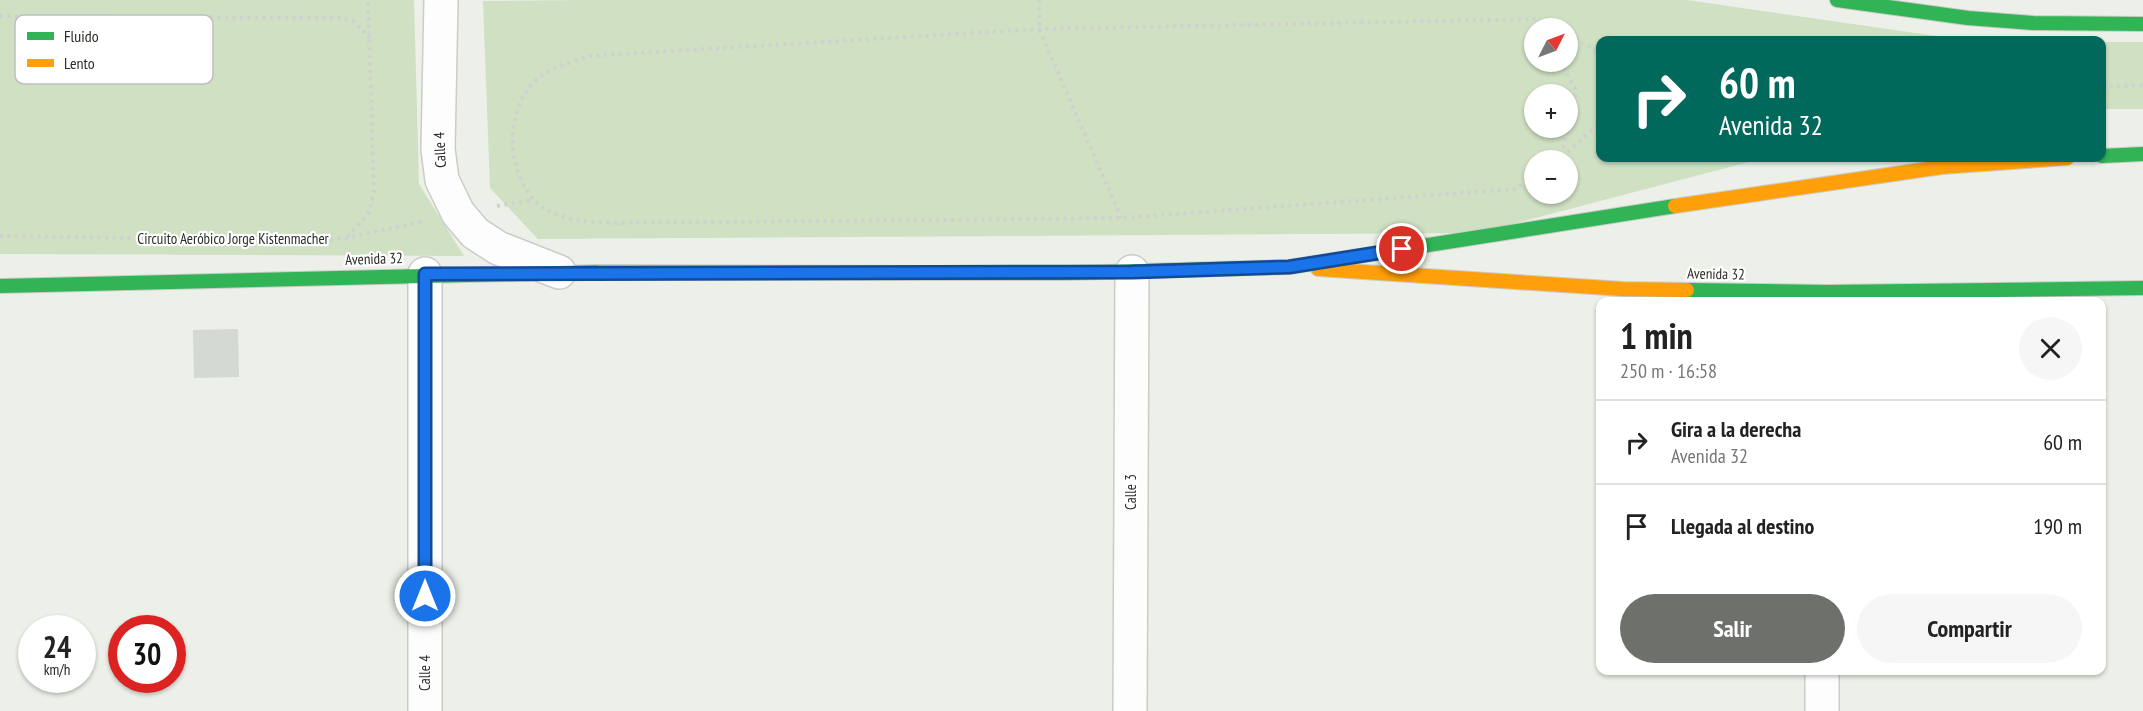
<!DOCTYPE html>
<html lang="es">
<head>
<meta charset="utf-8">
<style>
	body { margin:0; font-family:"PT Sans Narrow",sans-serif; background:#f6f6f6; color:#222; height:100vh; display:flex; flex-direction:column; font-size:22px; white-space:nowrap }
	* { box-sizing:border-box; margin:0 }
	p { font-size:20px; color:#767676 }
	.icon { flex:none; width:33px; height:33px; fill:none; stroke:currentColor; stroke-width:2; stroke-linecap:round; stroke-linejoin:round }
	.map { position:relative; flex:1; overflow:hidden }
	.drawer { position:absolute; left:1596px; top:297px; width:510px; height:378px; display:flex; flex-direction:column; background:#fff; border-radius:12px; box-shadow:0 2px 4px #0004 }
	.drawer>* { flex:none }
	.guide { position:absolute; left:1596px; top:36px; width:510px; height:126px; border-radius:12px; box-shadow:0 2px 4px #0004; background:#00695c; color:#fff; overflow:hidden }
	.needle { width:39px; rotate:48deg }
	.fabs { position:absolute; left:1524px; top:18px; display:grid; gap:12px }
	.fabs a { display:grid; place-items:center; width:54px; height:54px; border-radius:50%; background:#fff; box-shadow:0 2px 4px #0004; font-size:30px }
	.speed { position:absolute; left:18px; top:615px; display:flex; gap:12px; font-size:30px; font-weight:700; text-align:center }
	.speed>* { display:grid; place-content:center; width:78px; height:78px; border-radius:50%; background:#fff; box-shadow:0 2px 4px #0004; line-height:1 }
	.speed small { font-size:15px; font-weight:400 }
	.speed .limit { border:9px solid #d22; background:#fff; color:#111 }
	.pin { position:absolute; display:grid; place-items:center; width:51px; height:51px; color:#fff; margin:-26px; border:3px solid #fff; border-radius:50%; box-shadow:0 2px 6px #0007 }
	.me { position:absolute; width:66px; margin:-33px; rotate:0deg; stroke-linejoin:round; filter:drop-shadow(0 0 4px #0008) }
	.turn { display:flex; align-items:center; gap:21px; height:126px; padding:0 24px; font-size:27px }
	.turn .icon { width:78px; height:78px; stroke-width:2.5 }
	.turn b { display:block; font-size:42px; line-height:51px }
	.round { display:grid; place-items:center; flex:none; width:63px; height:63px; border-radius:32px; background:#f6f6f6 }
	.head { display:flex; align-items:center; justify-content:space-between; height:102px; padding:0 24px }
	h1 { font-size:36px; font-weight:700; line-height:45px }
	.cta { display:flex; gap:12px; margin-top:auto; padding:12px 24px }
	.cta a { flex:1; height:69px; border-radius:36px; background:#6e716b; color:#fff; font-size:24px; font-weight:700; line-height:69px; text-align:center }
	.cta a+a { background:#f6f6f6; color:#222 }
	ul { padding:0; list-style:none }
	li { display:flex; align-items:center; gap:18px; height:84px; padding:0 24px; border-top:2px solid #e0e0e0 }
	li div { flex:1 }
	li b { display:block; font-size:22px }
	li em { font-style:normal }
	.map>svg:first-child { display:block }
	.green { fill:#cfe0c3; fill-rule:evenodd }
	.building { fill:#d5d9d3 }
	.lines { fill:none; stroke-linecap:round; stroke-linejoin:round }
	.street-casing { stroke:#cacdc7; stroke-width:36 }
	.fast-casing { stroke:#cacdc7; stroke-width:16 }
	.slow-casing { stroke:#cacdc7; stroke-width:16 }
	.path { stroke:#cfd1ce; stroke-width:4; stroke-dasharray:3 4.5; stroke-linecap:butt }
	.street { stroke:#fcfdfc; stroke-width:33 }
	.fast { stroke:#30b455; stroke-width:14 }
	.slow { stroke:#ff9f0a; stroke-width:14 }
	.route-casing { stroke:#114b97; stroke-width:15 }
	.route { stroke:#1a73e8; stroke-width:10 }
	.labels { text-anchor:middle; stroke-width:4.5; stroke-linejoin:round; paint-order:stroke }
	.street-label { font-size:15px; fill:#2a2d27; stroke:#fff }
	.key { fill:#fff; stroke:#bfc0be; stroke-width:1.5 }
	.key-label { font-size:16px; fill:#2a2d27 }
</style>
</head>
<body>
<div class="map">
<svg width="2143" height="711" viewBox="0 0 2143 711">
	<rect width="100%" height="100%" fill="#ecf0e8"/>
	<g class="green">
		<path d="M0 0H414L419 184 464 256 0 254Z"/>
		<path d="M581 0H1687L1964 40H1600V158H1764L1478 233 538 239 490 188 483 1ZM1534 28H1568V62H1534ZM1534 94H1568V128H1534ZM1534 160H1568V194H1534Z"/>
		<rect x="2102" y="42" width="41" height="67"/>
	</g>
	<path class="building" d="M238 329 239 377 194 378 193 330Z"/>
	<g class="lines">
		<g class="street-casing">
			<g id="street">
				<path d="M441 0 438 149 442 180 458 213 475 233 498 248 559 272"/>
				<path d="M425 711V274"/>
				<path d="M1130 711 1132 272"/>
				<path d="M1822 711V670"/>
			</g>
		</g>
		<g class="fast-casing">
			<g id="fast">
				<path d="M1837 0 1968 18 2033 23 2143 24"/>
				<path d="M2102 156 2143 154"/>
				<path d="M937 273H1066L1289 267 1675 206"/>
				<path d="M0 286 600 272"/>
				<path d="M1687 290 1827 292 2143 288"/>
			</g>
		</g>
		<g class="slow-casing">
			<g id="slow">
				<path d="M1675 206 1942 167 2067 158"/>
				<path d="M1318 269 1623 289 1687 290"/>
				<path d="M600 272 937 273"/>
			</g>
		</g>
		<g class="path">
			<path d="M1039 0V29L1121 218"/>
			<path d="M0 16 342 18 353 21 370 38"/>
			<path d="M1538 20 1543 28"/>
			<path d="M1568 35 1600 53"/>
			<path d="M2102 87 2143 85"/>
			<path d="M1562 157 1600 123"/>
			<path d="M1556 160 1561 157 1576 91 1561 62"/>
			<path d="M1534 176 1516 189 1121 218 617 223C589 222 556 222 534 200 504 168 504 97 546 73 559 65 575 61 589 56L1039 29 1538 19 1555 28"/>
			<path d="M497 206 534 200"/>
			<path d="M0 236 316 241 346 238 424 221"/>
			<path d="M348 237 369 212 374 192 368 0"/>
		</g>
		<use href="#street" class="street"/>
		<use href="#fast" class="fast"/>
		<use href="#slow" class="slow"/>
	</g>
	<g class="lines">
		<g class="route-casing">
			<path id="route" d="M425 596V274L1132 272 1289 267 1402 249"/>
		</g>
		<use href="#route" class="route"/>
	</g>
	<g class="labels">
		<g class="street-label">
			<text transform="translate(440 150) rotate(-93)" y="5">Calle 4</text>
			<text x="233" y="244">Circuito Aeróbico Jorge Kistenmacher</text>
			<text transform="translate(374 259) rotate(-2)" y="5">Avenida 32</text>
			<text transform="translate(1716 274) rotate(1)" y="5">Avenida 32</text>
			<text transform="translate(1131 492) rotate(-90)" y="5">Calle 3</text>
			<text transform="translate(425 673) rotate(-90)" y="5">Calle 4</text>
		</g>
	</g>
	<rect x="15" y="15" width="198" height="69" rx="9" class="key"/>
	<rect x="27" y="32" width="27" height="8" fill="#30b455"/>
	<rect x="27" y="59" width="27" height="8" fill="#ff9f0a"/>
	<g class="key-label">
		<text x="64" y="42">Fluido</text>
		<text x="64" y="69">Lento</text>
	</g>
</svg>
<div class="fabs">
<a><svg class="needle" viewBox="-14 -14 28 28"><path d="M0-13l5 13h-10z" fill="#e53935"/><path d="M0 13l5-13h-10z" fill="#767676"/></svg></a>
<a>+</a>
<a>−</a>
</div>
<div class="speed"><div>24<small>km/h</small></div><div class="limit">30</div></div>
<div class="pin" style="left:1402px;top:249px;background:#d93025"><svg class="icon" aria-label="arrive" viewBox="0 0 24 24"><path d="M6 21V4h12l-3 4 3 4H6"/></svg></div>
<svg class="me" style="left:425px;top:596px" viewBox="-20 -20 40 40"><circle r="17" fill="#1a73e8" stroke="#fff" stroke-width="3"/><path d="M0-11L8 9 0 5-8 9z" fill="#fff"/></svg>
<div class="guide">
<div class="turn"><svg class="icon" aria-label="right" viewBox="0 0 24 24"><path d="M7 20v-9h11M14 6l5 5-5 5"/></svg><div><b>60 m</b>Avenida 32</div></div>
</div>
<section class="drawer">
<div class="head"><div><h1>1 min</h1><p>250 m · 16:58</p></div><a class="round"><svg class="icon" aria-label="close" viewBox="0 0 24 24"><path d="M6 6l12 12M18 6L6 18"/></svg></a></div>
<ul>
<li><svg class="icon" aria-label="right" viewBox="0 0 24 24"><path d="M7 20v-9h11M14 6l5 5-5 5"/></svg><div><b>Gira a la derecha</b><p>Avenida 32</p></div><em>60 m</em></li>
<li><svg class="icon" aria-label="arrive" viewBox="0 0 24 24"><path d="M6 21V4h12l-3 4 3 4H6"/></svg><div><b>Llegada al destino</b></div><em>190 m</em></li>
</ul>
<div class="cta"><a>Salir</a><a>Compartir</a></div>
</section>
</div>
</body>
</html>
